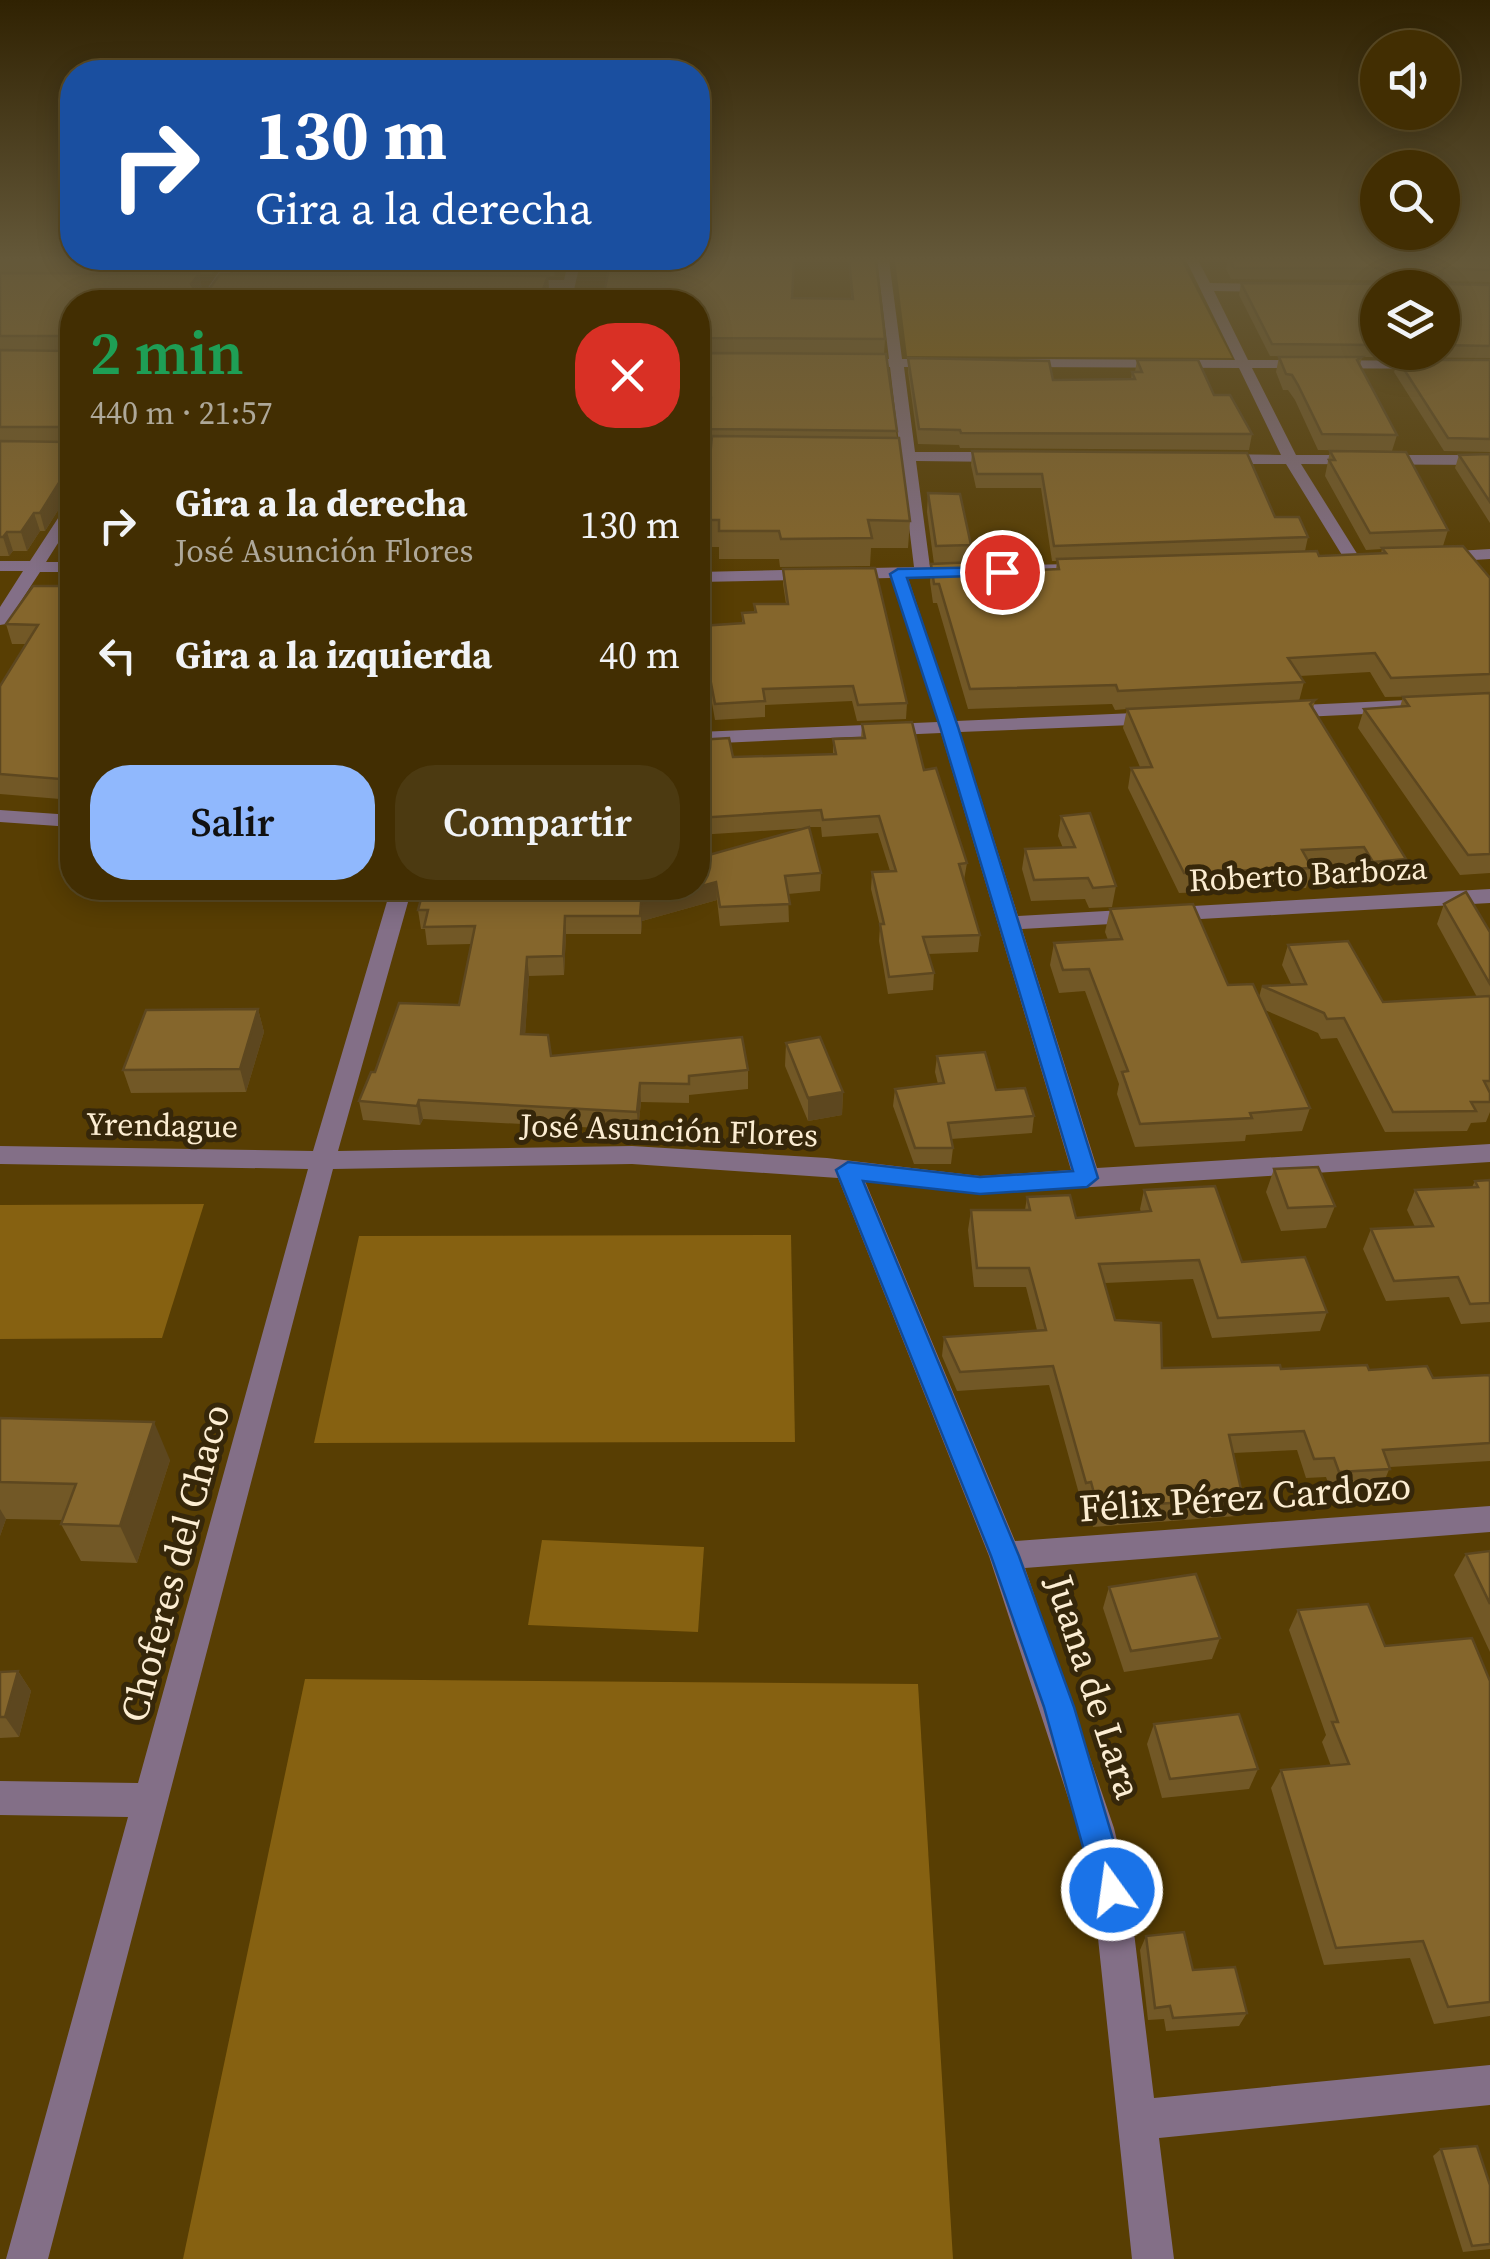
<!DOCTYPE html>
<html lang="es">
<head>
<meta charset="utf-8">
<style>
	body { margin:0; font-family:"Source Serif 4",serif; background:#4c3a11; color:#f1f3f6; height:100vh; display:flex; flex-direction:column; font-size:38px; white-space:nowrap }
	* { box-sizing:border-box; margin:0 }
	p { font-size:32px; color:#aea899 }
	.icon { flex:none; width:55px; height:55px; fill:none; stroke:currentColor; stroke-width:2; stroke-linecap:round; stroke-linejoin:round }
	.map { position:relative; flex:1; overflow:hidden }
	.panel { position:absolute; left:60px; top:290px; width:650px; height:610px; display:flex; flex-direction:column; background:#422e02; border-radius:40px; box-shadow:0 5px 25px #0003,0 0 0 2px #5a4a24 }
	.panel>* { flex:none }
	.banner { position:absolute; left:60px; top:60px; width:650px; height:210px; border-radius:40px; box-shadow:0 5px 25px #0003,0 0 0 2px #5a4a24; background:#1a4fa0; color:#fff; overflow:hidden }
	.tools { position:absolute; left:1360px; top:30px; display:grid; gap:20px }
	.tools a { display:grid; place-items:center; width:100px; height:100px; border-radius:50%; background:#422e02; box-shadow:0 5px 25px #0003,0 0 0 2px #5a4a24; font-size:50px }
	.pin { position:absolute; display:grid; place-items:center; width:85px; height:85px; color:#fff; margin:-42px; border:5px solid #fff; border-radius:50%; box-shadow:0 2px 10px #0007 }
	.me { position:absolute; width:110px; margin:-55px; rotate:346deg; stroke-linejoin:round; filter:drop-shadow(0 0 8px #0008) }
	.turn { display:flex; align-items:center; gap:35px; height:210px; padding:0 30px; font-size:45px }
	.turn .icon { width:130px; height:130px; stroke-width:2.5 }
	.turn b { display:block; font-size:70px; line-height:85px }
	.round { display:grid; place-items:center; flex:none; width:105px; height:105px; border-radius:40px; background:#4c3a11 }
	.overview { display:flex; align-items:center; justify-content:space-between; height:170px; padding:0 30px }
	h1 { font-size:60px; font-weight:600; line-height:75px; color:#1e9e55 }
	.button { display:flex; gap:20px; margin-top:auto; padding:20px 30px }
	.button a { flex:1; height:115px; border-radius:40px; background:#90b8fd; color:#111; font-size:40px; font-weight:600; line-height:115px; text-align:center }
	.button a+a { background:#4c3a11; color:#f1f3f6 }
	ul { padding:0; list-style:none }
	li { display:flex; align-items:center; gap:30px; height:130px; padding:0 30px }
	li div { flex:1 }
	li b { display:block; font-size:38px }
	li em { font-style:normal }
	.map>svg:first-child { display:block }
	.green { fill:#866111 }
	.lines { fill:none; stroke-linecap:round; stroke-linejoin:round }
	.minor { fill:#836f87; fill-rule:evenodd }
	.wall { fill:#725826; fill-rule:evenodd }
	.shaded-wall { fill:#5d471f }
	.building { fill:#85662c; stroke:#5d471f; stroke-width:2.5 }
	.route { fill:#1a73e8; stroke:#114b97; stroke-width:2.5 }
	.labels { text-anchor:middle; stroke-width:10; stroke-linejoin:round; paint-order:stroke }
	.street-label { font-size:32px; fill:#fcedd2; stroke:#36270a }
	.near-street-label { font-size:38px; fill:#fcedd2; stroke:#36270a }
</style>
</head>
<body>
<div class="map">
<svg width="1490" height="2259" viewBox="0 0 1490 2259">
	<rect width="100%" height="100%" fill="#583e03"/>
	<g class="green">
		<path d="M895 260H1181L1232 358 907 356Z"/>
		<path d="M204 1204 162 1338 0 1339V1205Z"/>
		<path d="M791 1235 795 1442 314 1443 359 1236Z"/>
		<path d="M542 1540 704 1547 698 1632 528 1625Z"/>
		<path d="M305 1679 918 1684 953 2259H183Z"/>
	</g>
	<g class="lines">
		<g class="minor">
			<path d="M227 260H239L210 302H198Z"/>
			<path d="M569 260H581L571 302H559L562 288H515L509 284 515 280H564Z"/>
			<path d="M877 260H889L902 359H942L949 363 942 367H904L915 452H1005L1013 457 1005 462 916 461 930 567 1070 564 1078 569 1070 574 908 578 956 721 1157 712 1166 718 1157 724 960 732 1018 916 1490 889V903L1022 929 1097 1168 1490 1144V1162L980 1194 865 1181 1015 1541 1490 1506V1532L1025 1568 1114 1828 1129 1891 1154 2098 1490 2065V2105L1159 2138 1174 2259H1132L1093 1891 1078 1828 989 1556 838 1178 632 1164 333 1169 48 2259H6L128 1817 0 1815V1781L138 1783 308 1169 0 1164V1146L313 1151 391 888H412L338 1151 632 1146 827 1158 980 1176 1071 1170 941 733 698 744V732L938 722 891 578 698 582V572L914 567 901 461H870L862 456 870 451 900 452 890 367H852L845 363 852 359H889Z"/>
			<path d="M1186 260H1198L1210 283 1271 284 1277 288 1271 292 1214 291 1248 360 1490 361V369L1252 368 1296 455H1490V465L1301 464 1361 560 1353 565 1345 560 1286 464H1215L1207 459 1215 454 1281 455 1239 368 1017 367 1010 363 1017 359 1235 360Z"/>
			<path d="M745 450 753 455 750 458 698 459V450Z"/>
			<path d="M72 504V521L46 562H72V572H40L6 624 0 625V607L23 571H0V561H30L66 506Z"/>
			<path d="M1490 549V559L1440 562 1432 557 1440 552Z"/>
			<path d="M1490 696V708L1282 718 1273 712 1282 706Z"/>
			<path d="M0 810 72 815V827L0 822Z"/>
		</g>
	</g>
	<g class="wall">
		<path d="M0 260H223L212 274H199L202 289 210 288 233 274 230 260H558L554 276H548L549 292 72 302V488L45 531H40L27 551H13L9 556H0Z"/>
		<path d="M849 260 885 339 884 354 910 521 908 548H871L870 566 780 567 779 559H719V547H704V520L711 446H708L709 415H698V302L792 298 851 299Z"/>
		<path d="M1228 260H1490V282L1442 281 1445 284 1490 285V358L1362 357 1360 365 1397 435 1392 451 1318 450 1295 400 1288 390H1283L1276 372 1279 357H1333L1270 356 1239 295 1241 283H1382L1378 280 1231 279 1226 269ZM1378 288H1442V352H1378Z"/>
		<path d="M908 358 1053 380 1131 379 1132 372H1135L1137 360 1214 395 1252 434 1249 450 960 448 959 445 918 444 908 372Z"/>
		<path d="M1398 360H1490V452L1444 451 1394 372Z"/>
		<path d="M972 451 1275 517 1308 537 1305 551 1319 556 1381 553 1382 549 1366 550 1325 476 1330 451 1448 530 1443 546 1490 578V873L1460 875 1358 728 1364 709 1400 707 1403 697 1429 696 1385 697 1370 672 1300 676 1304 682 1299 701 1315 700 1313 709 1406 859 1400 880 1366 882 1358 867 1312 870 1306 888 1179 893 1128 788 1131 768 1140 767 1123 728 1127 709 1115 710 1112 704 968 709 937 603H933L930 582 931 564H934L927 512 928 493 971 545 969 562 977 573 1056 569 1057 561H1052L1041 488H976L971 465Z"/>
		<path d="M1490 454V523L1455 468 1459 455Z"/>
		<path d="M783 569 907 703 906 719 857 721 852 701 765 705V717L715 720 701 641 700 626 742 623V613L754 612V604H786L783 584Z"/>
		<path d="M72 586V800L0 794V686L26 644H12L6 624Z"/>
		<path d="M862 724 924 770 967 863 964 880 980 935 978 952 928 954 934 973 933 990 888 994 879 941 880 926 871 889 872 872 890 871 878 833 822 837 821 827H809L821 873 820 891 788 894 789 922 720 926 717 900 642 921 641 934H566L564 975 529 976 525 1034 551 1056 748 1070V1089L689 1095V1103L641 1102 638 1130 423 1119 420 1125 363 1120 359 1101 375 1072 459 1005 471 944 427 945 425 929H421L418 910 698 888 808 828 698 835V740L733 757 833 754V739L861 738Z"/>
		<path d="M1061 816 1116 886 1112 907 1089 908 1085 899 1031 901 1022 869 1025 849 1063 848 1058 836Z"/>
		<path d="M1444 904 1490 932V1112L1486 1122 1471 1123 1467 1131 1385 1132 1337 1038 1321 1039 1318 1033 1265 1010 1310 1108 1302 1131 1246 1135 1245 1141 1135 1147 1117 1094 1119 1084 1085 991 1059 993 1050 965 1054 943 1108 940 1105 932 1110 909 1228 985 1259 997 1262 986 1291 984 1282 965 1288 945 1383 1002 1477 997 1437 924Z"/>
		<path d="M258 1009 264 1032 246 1092 131 1093 123 1070Z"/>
		<path d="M786 1043 843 1092 842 1115 808 1121 785 1066Z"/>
		<path d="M937 1056 996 1090 1034 1116 1032 1133 951 1139 953 1148 951 1164H914L893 1106 895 1089 938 1084 935 1072Z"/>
		<path d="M1274 1169 1335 1206 1326 1228 1281 1231 1266 1192Z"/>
		<path d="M1490 1180V1322L1461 1324 1449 1297 1386 1301 1363 1249 1371 1229 1415 1227 1407 1210 1415 1190 1472 1187 1475 1181Z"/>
		<path d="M1144 1190 1242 1262 1327 1312 1320 1331 1212 1338 1193 1279 1105 1283 1115 1320 1162 1368 1369 1370 1433 1378 1490 1377V1461L1390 1467 1382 1487 1331 1491 1326 1477 1306 1478 1297 1450 1233 1453 1243 1498 1236 1516 1093 1527 1086 1501H1081L1049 1385 957 1391 942 1356 944 1337 1037 1330 1026 1287H974L968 1230 971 1210H1025L1027 1197 1076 1218 1141 1212 1140 1209Z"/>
		<path d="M0 1418 170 1460 137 1563 81 1561 61 1524 63 1520 6 1519 0 1536Z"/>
		<path d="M1490 1551V1652L1454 1575 1466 1554Z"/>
		<path d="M1109 1587 1220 1638 1212 1659 1124 1672 1103 1608Z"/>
		<path d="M1298 1610 1385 1646 1490 1681V2016L1434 2024 1410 1958 1324 1965 1271 1788 1281 1770 1331 1766 1322 1742 1326 1735 1289 1630Z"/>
		<path d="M18 1671 31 1691 19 1737 0 1738V1672Z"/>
		<path d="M1154 1724 1258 1769 1249 1789 1162 1798 1147 1744Z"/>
		<path d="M1146 1936 1247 2013 1239 2026 1166 2031 1164 2019 1148 2020 1140 1950Z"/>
		<path d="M1441 2149 1490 2185V2249L1463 2252 1433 2156Z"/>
	</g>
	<g class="shaded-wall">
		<path d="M209 260H223L212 274Z"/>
		<path d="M553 260H558L554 276Z"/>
		<path d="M1445 268 1442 280 1436 276Z"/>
		<path d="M199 274 202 290 195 300 191 284Z"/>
		<path d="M548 276 549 292 545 302H538Z"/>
		<path d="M72 462V488L45 531 40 513Z"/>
		<path d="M34 513 40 531 27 551 21 532Z"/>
		<path d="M7 532 13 551 9 556 3 537Z"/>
		<path d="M716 882 717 900 642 921 641 934V903Z"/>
		<path d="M565 916 566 934 564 975 563 956Z"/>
		<path d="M527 957 529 976 524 1053 521 1034Z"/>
		<path d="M258 1009 264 1032 246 1092 240 1069Z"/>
		<path d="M640 1083 641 1102 638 1130 637 1112Z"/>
		<path d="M843 1092 842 1115 808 1121V1098Z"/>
		<path d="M419 1100 423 1119 420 1125 417 1106Z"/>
		<path d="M154 1422 170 1460 137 1563 120 1526Z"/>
		<path d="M0 1509 6 1519 0 1536Z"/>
		<path d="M18 1671 31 1691 19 1737 5 1717Z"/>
	</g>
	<g class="building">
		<path d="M404 260H553L552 261Z"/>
		<path d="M611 260H794L792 298 853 299 849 260H876L885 339 698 338V302H602Z"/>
		<path d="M1230 260H1490V270L1445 268 1436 276 1445 284 1490 285V346L1442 345V288H1378V345L1272 344 1241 283 1381 284 1391 276 1381 268H1234Z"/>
		<path d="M0 273 199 274 191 284 195 290 210 288 220 274 548 276 538 302H72V462L40 513H34L21 532H7L3 537H0V441L67 442 71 430 67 427H0V350L67 351 71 340 68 336H0Z"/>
		<path d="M698 353 886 354 897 431 708 429 711 398H698Z"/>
		<path d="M1279 357H1362L1357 360 1397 435 1322 434 1298 385 1292 375 1286 374Z"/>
		<path d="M908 358 1049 361 1053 380 1135 379 1132 372H1142L1137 360H1198L1214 395H1230L1252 434 961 433 960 430 919 429Z"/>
		<path d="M1398 360H1490V439L1448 438Z"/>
		<path d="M712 436 899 438 910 521 868 520 872 538 781 539 779 531H719V520H704Z"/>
		<path d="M972 451 1247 453 1275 517H1299L1308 537 1054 546 1042 474H977Z"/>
		<path d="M1330 451 1406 452 1448 530 1370 533 1329 460H1335Z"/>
		<path d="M1490 454V502L1459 455Z"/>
		<path d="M928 493 960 494 971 545 936 546Z"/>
		<path d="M1463 546 1490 578V674L1391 678 1375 653 1288 658 1304 682 1118 691 1116 685 970 689 939 584H934L931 564 975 562 977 573 1059 569 1057 559 1317 551 1319 556 1386 553 1382 548Z"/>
		<path d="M875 568 907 703 858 705 853 686 763 689 765 701 715 704 700 626 744 623 742 613 756 612 754 604H788L783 569Z"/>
		<path d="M33 586H72V780L0 774V686L38 625 6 624Z"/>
		<path d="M1490 693V854L1468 855 1364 709 1409 706 1403 697Z"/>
		<path d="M1315 700 1310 704 1406 859 1373 862 1364 847 1302 850 1312 868 1184 873 1131 768 1152 767 1127 709Z"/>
		<path d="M912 722 924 770 936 768 967 863 959 864 980 935 923 937 934 973 889 977 880 924H884L872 872 896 871 879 816 823 820 821 810 698 818V740L729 738 733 757 836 754 833 739 865 738 862 724Z"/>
		<path d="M1090 813 1116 886 1093 888 1088 878 1034 880 1025 849 1075 847 1061 816Z"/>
		<path d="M809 827 821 873 785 876 790 904 720 907 716 882 698 887V858Z"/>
		<path d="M424 888H695L641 903 640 916H565L563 956 527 957 521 1034 548 1035 551 1056 742 1037 748 1070 689 1076V1084L640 1083 637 1112 419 1100 417 1106 359 1101 371 1072H375L399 1003 459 1005 475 926 424 927 428 910H418Z"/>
		<path d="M1466 892 1490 932V984L1444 904Z"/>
		<path d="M1193 904 1228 985 1253 984 1310 1108 1250 1113 1252 1118 1140 1124 1122 1072 1128 1071 1089 969 1063 970 1054 943 1122 939 1110 909Z"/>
		<path d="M1348 941 1383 1002 1490 996V1081H1484L1490 1093V1102H1471L1476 1111 1393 1112 1344 1018 1327 1019 1324 1013 1262 986 1306 984 1288 945Z"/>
		<path d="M258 1009 240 1069 123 1070 146 1010Z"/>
		<path d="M820 1037 843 1092 808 1098 786 1043Z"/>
		<path d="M985 1052 996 1090 1025 1088 1034 1116 948 1123 953 1148H915L895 1089 944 1083 937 1056Z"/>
		<path d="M1318 1167 1335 1206 1288 1208 1274 1169Z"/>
		<path d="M1490 1180V1303L1470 1304 1458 1277 1394 1281 1371 1229 1433 1226 1415 1190 1478 1187 1475 1181Z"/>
		<path d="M1215 1186 1242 1262 1305 1257 1327 1312 1218 1318 1199 1260 1099 1264 1115 1320 1161 1323 1162 1368 1280 1365 1281 1369 1367 1365 1369 1370 1427 1366 1433 1378 1489 1375 1490 1377V1443L1383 1450 1390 1469 1339 1472 1334 1458 1314 1459 1304 1431 1229 1435 1243 1498 1098 1508 1091 1482 1086 1483 1053 1366 960 1372 944 1337 1046 1330 1029 1268H977L971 1210H1030L1027 1197 1070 1195 1076 1218 1151 1211 1144 1190Z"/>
		<path d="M0 1418 154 1422 120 1526 61 1524 76 1484 0 1482Z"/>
		<path d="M1490 1551V1604L1466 1554Z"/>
		<path d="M1196 1574 1220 1638 1131 1651 1109 1587Z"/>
		<path d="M1368 1604 1385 1646 1472 1638 1490 1681V2002L1448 2007 1423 1941 1336 1948 1281 1770 1349 1764 1332 1722H1338L1298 1610Z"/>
		<path d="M18 1671 5 1717H0V1672Z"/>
		<path d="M1239 1714 1258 1769 1170 1779 1154 1724Z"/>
		<path d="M1184 1932 1193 1970 1235 1967 1247 2013 1173 2018 1170 2006 1155 2008 1146 1936Z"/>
		<path d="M1477 2146 1490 2185V2244L1472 2246 1441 2149Z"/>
	</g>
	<linearGradient id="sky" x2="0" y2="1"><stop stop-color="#302202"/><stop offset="0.45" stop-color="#645839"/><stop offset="1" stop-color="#645839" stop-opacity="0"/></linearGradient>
	<rect width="1490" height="576" fill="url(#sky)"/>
	<path class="route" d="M1002 567 1007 568V575L907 578 958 727 1098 1178 1087 1187 980 1194 863 1181 1019 1556 1074 1707 1128 1890 1123 1902 1112 1907 1100 1902 1095 1890 1044 1707 991 1556 836 1170 848 1162 980 1177 1073 1171 940 727 890 574 898 569Z"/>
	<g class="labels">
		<g class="street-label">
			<text transform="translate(1308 874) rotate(-3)" y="11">Roberto Barboza</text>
			<text transform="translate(162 1125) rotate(1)" y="11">Yrendague</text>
			<text transform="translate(669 1130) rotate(2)" y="11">José Asunción Flores</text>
		</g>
		<g class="near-street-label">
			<text transform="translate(1245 1497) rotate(-4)" y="13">Félix Pérez Cardozo</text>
			<text transform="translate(175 1563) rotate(-75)" y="13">Choferes del Chaco</text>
			<text transform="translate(1094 1687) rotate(72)" y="13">Juana de Lara</text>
		</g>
	</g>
</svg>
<div class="tools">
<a><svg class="icon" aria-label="sound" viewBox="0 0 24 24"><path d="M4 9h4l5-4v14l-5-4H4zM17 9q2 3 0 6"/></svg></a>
<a><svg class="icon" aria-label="search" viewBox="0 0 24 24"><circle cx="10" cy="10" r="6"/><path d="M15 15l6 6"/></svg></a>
<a><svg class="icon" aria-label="layers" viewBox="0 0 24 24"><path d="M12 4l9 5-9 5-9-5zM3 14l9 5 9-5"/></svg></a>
</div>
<div class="pin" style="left:1002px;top:572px;background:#d93025"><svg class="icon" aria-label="arrive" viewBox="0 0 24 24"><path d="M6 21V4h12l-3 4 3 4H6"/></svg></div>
<svg class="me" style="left:1112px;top:1890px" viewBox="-20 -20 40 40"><circle r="17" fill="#1a73e8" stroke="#fff" stroke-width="3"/><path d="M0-11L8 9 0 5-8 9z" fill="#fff"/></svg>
<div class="banner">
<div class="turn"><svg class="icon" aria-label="right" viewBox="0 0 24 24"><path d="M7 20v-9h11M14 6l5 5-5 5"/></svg><div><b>130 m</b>Gira a la derecha</div></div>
</div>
<section class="panel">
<div class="overview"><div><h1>2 min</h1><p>440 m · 21:57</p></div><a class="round" style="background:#d93025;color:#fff"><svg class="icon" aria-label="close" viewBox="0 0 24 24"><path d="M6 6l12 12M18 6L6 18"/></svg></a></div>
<ul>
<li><svg class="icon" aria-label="right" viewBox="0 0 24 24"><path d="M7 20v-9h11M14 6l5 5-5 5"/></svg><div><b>Gira a la derecha</b><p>José Asunción Flores</p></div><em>130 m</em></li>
<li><svg class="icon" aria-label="left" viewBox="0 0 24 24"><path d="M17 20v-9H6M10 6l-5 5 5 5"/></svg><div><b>Gira a la izquierda</b></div><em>40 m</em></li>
</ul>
<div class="button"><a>Salir</a><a>Compartir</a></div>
</section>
</div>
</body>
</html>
